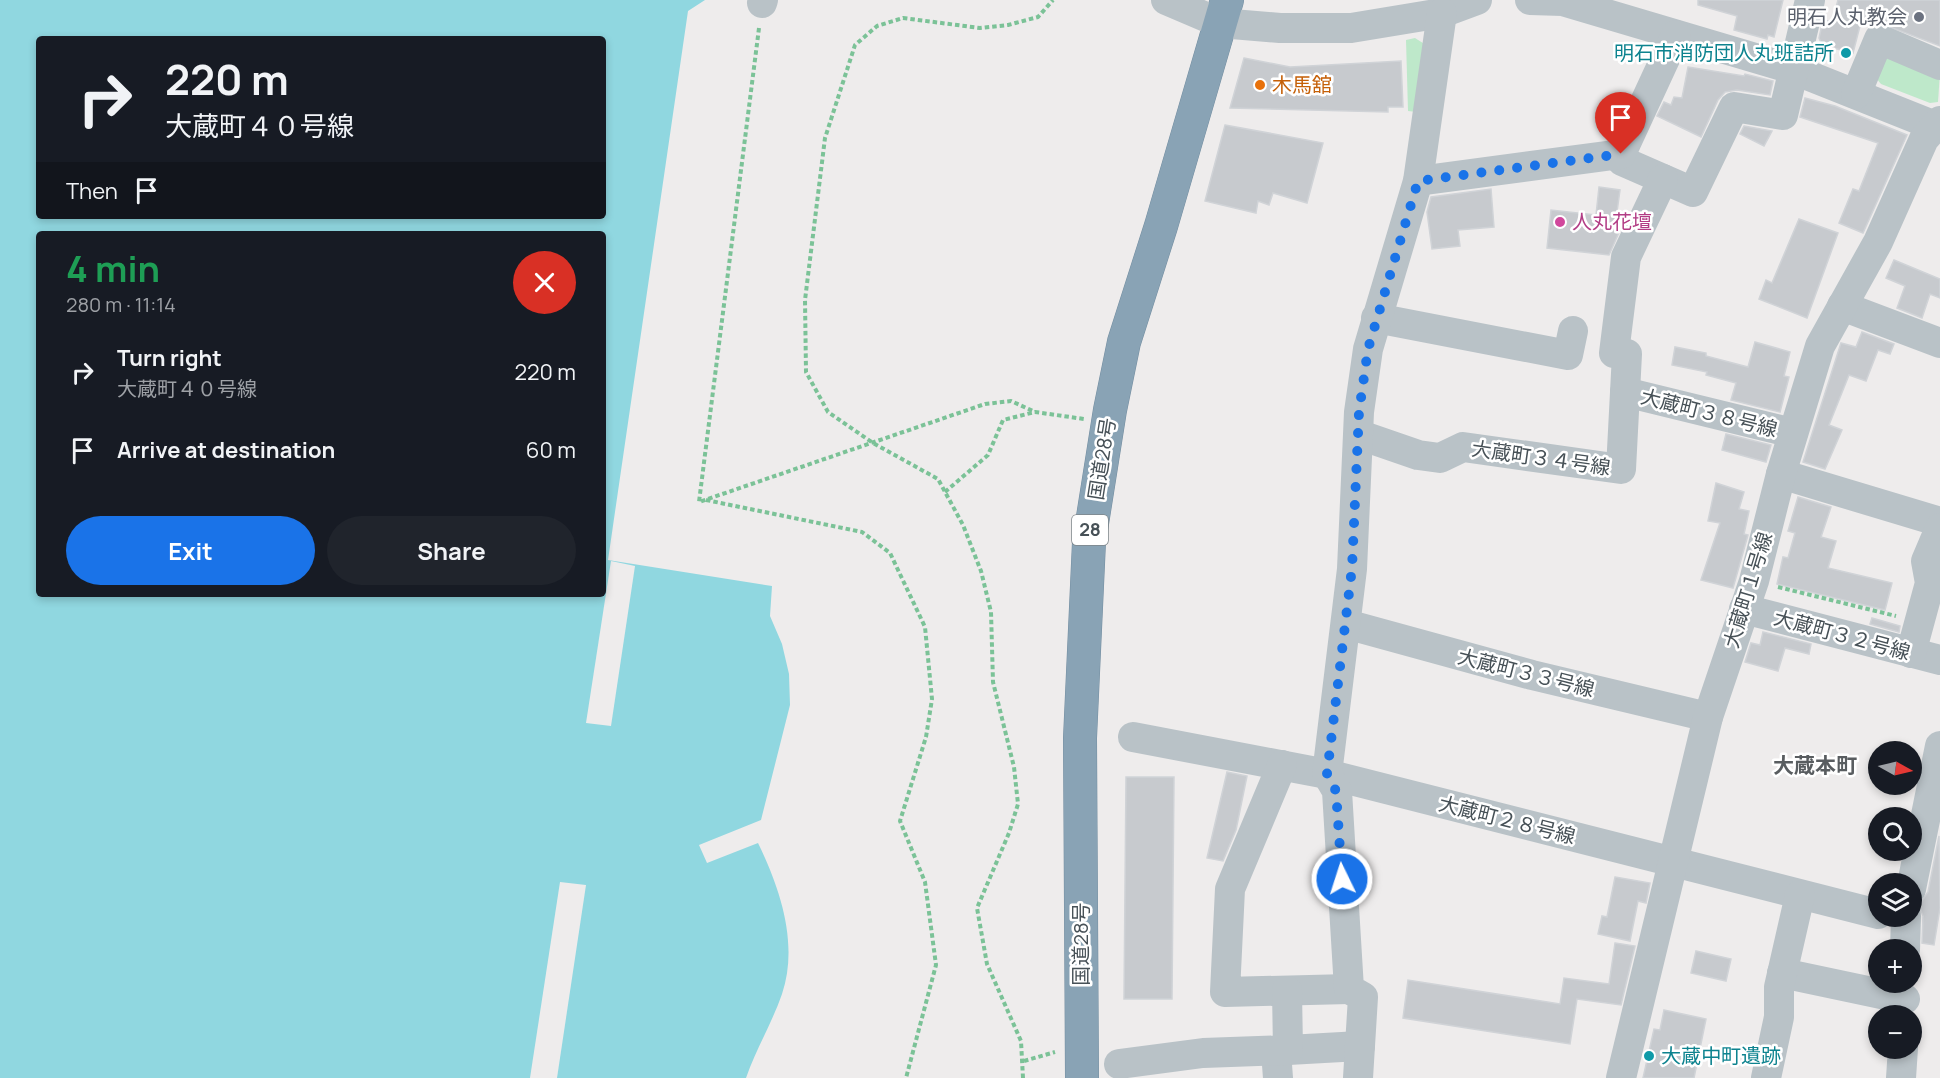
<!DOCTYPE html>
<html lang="en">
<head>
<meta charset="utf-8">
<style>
	body { margin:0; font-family:Manrope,"Noto Sans JP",sans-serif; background:#20242c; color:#f1f3f6; height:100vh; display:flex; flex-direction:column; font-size:22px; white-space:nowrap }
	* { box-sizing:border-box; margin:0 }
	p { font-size:20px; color:#9ea1a6 }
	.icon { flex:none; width:33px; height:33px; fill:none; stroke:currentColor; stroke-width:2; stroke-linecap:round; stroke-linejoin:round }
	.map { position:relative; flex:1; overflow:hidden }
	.side { position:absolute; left:36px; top:231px; width:570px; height:366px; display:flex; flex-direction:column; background:#171b24; border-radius:6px; box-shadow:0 3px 9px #0003 }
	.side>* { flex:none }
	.top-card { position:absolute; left:36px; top:36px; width:570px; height:183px; border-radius:6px; box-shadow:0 3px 9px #0003; background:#171b24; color:#f1f3f6; overflow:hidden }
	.needle { width:39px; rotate:98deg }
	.buttons { position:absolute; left:1868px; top:741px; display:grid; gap:12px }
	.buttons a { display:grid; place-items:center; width:54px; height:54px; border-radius:50%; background:#171b24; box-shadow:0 3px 9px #0003; font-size:30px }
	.pin { position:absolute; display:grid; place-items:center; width:51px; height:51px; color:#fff; margin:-62px -26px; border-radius:50% 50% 50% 0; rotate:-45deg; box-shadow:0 0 6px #0007 }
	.pin .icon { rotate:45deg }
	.me { position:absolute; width:66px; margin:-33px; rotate:356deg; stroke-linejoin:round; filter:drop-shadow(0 0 4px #0008) }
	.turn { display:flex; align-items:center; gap:21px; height:126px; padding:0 30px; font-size:27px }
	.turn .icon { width:78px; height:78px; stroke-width:2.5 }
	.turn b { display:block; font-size:42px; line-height:51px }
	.then { display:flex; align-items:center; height:57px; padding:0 30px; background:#0003; gap:12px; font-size:22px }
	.round { display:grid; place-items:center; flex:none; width:63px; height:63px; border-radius:32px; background:#20242c }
	.head { display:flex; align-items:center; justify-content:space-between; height:102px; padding:0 30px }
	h1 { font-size:36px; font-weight:700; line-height:45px; color:#1e9e55 }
	.action { display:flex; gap:12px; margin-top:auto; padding:12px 30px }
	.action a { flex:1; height:69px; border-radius:36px; background:#1a73e8; color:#fff; font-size:24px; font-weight:700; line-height:69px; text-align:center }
	.action a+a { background:#20242c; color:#f1f3f6 }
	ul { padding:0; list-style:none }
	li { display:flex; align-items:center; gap:18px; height:78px; padding:0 30px }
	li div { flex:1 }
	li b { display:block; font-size:22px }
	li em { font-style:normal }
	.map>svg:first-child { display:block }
	.green { fill:#bee8ca }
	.water { fill:#90d7e0; fill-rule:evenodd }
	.pier { fill:#eeecec }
	.building { fill:#c7cace; stroke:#d0d3d7; stroke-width:1.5 }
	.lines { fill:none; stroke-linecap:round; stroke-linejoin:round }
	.highway-casing { stroke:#748ea1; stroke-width:34 }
	.path { stroke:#7bc297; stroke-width:4; stroke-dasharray:4.5 3; stroke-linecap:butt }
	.minor { stroke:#b9c2c7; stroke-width:30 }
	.highway { stroke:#89a3b5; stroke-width:33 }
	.route { stroke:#1a73e8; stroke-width:10; stroke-dasharray:0 18 }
	.worship-dot { fill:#6b7280; stroke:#fff; stroke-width:2 }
	.culture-dot { fill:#0f9aa8; stroke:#fff; stroke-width:2 }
	.food-dot { fill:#e8710a; stroke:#fff; stroke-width:2 }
	.hotel-dot { fill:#d1479c; stroke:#fff; stroke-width:2 }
	.labels { text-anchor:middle; stroke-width:5; stroke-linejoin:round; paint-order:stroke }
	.shield { fill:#fff; stroke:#7e8589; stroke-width:1.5 }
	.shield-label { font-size:18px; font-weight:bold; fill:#475157 }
	.worship-label { font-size:20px; fill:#5b616d; stroke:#fff; text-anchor:end }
	.culture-label { font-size:20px; fill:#0d838f; stroke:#fff; text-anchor:end }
	.food-label { font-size:20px; fill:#c56008; stroke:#fff; text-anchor:start }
	.hotel-label { font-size:20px; fill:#b23c85; stroke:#fff; text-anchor:start }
	.street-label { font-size:20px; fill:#475157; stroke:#fff }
	.neighbourhood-label { font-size:21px; font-weight:bold; fill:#595d60; stroke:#fff }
</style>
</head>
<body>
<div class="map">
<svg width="1940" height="1078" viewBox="0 0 1940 1078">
	<rect width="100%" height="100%" fill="#eeecec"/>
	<g class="green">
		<path d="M1415 38 1426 45 1417 112 1408 111 1406 40Z"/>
		<path d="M1890 55 1940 73 1938 102 1930 103 1881 84 1876 78 1884 58Z"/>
	</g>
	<path class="water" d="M0 0H705L688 11 608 560 772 586 770 616 782 644 789 674 790 705 761 820 699 845 707 863 758 843C780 888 799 944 782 994 772 1023 756 1049 746 1078H0ZM39 39H603V216H39ZM39 234H603V594H39Z"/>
	<g class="pier">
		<path d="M611 561 635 566 611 726 586 723Z"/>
		<path d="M560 882 586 885 557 1078H530Z"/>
	</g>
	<g class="building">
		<path d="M1698 0H1783L1774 37 1768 35 1767 39 1734 30 1737 16 1698 5Z"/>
		<path d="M1838 0H1940V46L1877 22 1870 25 1861 22 1853 53 1822 45 1819 38 1823 20 1832 22Z"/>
		<path d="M1244 58 1290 67 1401 61 1403 107H1388V112L1230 108Z"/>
		<path d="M1688 67 1744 76 1745 74 1773 81 1770 95 1737 90 1725 92 1718 100 1701 137 1657 116 1664 102 1671 105 1674 97 1682 98Z"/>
		<path d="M1805 98 1835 106 1907 135 1863 233 1839 223 1853 189 1859 191 1878 143 1800 117Z"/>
		<path d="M1225 125 1323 143 1307 203 1273 193 1269 205 1258 201 1256 213 1205 201Z"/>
		<path d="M1744 126 1772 131 1764 146 1740 134Z"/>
		<path d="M1599 187 1620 190 1617 212 1625 219 1609 255 1547 248 1551 210 1596 215Z"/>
		<path d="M1491 189 1494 227 1458 230 1460 246 1432 249 1427 212 1431 197Z"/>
		<path d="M1799 219 1838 233 1807 318 1759 299 1766 280 1772 283Z"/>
		<path d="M1894 260 1940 279V298L1930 294 1922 318 1897 308 1905 286 1886 278Z"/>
		<path d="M1862 332 1894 344 1890 354 1878 350 1866 381 1849 375 1829 425 1842 430 1825 469 1803 462 1841 343 1856 347Z"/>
		<path d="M1755 342 1790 352 1784 376 1789 377 1780 412 1731 400 1736 383 1706 375 1707 372 1672 365 1675 347 1706 353V356L1748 367Z"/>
		<path d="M1726 434 1771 445 1766 462 1722 450Z"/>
		<path d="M1716 483 1744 492 1739 509 1749 511 1744 534 1748 535 1733 588 1701 580 1720 523 1708 521Z"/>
		<path d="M1798 497 1831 507 1821 537 1836 541 1828 568 1892 583 1885 610 1777 584 1783 557 1788 558 1795 533 1788 531Z"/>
		<path d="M1872 618 1900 626 1899 632 1870 624Z"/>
		<path d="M1763 632 1811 644 1809 654 1785 648 1778 671 1745 662 1751 643 1760 645Z"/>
		<path d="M1227 772 1247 776 1236 830 1223 861 1207 858Z"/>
		<path d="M1126 777H1174L1172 999H1124Z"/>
		<path d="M1939 836 1940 908 1934 945 1922 943 1923 916 1919 905 1928 892Z"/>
		<path d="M1615 877 1650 883 1646 903 1638 901 1630 941 1598 934 1602 916 1607 917Z"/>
		<path d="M1615 943 1635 946 1621 1005 1577 999 1570 1044 1403 1018 1408 980 1560 1004 1564 978 1609 984Z"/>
		<path d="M1696 951 1731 959 1726 981 1691 973Z"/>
		<path d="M1664 1010 1706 1019 1694 1078H1643L1654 1029 1660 1030Z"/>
	</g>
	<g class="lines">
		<g class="highway-casing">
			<path id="highway" d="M1082 1078 1080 738 1089 542 1110 410 1124 342 1161 226 1227 0"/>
		</g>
		<g class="path">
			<path d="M759 28 699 502 985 404 1011 401 1035 412"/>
			<path d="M945 492 988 455 1003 420 1035 412 1084 419"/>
			<path d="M706 500 862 532 890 553 925 627 932 699 926 737 900 821 925 882 936 965 906 1078"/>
			<path d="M1778 587 1896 616"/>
			<path d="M1024 1061 1055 1052"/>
			<path d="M1023 1078 1021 1041 987 964 977 908 1009 833 1018 804 1014 767 993 682 991 612 981 571 963 525 938 479 873 443 828 412 806 372 805 300 825 138 855 45 877 26 903 18 980 28 1008 25 1038 17 1053 0"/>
		</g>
		<g class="minor">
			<path d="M1166 0 1220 23 1280 28H1351L1442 13 1477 0"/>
			<path d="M1530 0 1563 1 1792 69 1940 128"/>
			<path d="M762 3 763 0"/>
			<path d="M1856 94 1879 39 1940 65"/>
			<path d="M1621 154 1622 161 1693 192 1734 107 1783 115 1810 0"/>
			<path d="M1418 181 1621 154 1676 35"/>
			<path d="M1842 306 1940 343"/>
			<path d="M1376 318 1568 355 1573 331"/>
			<path d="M1625 392 1793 433"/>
			<path d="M1360 435 1418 455 1440 458 1463 447 1621 469 1627 354 1614 353 1626 257 1663 179"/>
			<path d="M1781 474 1940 522"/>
			<path d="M1744 609 1940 660"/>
			<path d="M1346 624 1532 675 1708 717"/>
			<path d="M1911 653 1930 583 1926 561 1940 528"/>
			<path d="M1133 737 1327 774 1878 914"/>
			<path d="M1282 765 1230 889 1225 992 1349 989"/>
			<path d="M1911 889 1940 746"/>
			<path d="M1905 950 1906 916"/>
			<path d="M1782 973 1905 999"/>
			<path d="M1288 1050 1360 1046"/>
			<path d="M1276 1051 1278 1078"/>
			<path d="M1119 1064 1203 1053 1288 1050 1287 991"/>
			<path d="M1358 1078 1363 997 1349 989 1337 791 1327 774 1352 569 1359 412 1368 349 1418 181 1442 13"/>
			<path d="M1621 1078 1708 717 1754 581 1781 474 1820 346 1878 242 1924 139 1940 121"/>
			<path d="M1766 1078 1779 1017V987L1800 895"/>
			<path d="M1901 1078 1903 1048"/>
		</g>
		<use href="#highway" class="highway"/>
	</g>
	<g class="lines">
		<path class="route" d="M1342 879 1336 791 1327 774 1352 568 1359 412 1368 349 1418 181 1621 154"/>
	</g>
	<circle class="worship-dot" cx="1919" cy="17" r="6"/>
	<g class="culture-dot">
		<circle cx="1846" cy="53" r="6"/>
		<circle cx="1649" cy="1056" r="6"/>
	</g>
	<circle class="food-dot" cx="1260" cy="85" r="6"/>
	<circle class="hotel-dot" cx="1560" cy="222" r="6"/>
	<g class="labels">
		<rect class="shield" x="1072" y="515" width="36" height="30" rx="4.5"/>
		<g class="shield-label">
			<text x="1090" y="536">28</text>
		</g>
		<g class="worship-label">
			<text x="1907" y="24">明石人丸教会</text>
		</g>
		<g class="culture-label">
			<text x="1834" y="60">明石市消防団人丸班詰所</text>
			<text x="1661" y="1063" text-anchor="start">大蔵中町遺跡</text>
		</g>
		<g class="food-label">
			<text x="1272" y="92">木馬舘</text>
		</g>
		<g class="hotel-label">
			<text x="1572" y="229">人丸花壇</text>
		</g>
		<g class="street-label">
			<text transform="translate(1709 413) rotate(14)" y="7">大蔵町３８号線</text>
			<text transform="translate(1541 458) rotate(8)" y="7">大蔵町３４号線</text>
			<text transform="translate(1102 459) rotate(-81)" y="7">国道28号</text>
			<text transform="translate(1748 590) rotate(-73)" y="7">大蔵町１号線</text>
			<text transform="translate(1842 635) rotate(15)" y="7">大蔵町３２号線</text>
			<text transform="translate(1526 673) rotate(14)" y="7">大蔵町３３号線</text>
			<text transform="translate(1507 820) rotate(14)" y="7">大蔵町２８号線</text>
			<text transform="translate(1081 944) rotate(-90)" y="7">国道28号</text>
		</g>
		<g class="neighbourhood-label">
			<text x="1815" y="773">大蔵本町</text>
		</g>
	</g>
</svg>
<div class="buttons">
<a><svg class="needle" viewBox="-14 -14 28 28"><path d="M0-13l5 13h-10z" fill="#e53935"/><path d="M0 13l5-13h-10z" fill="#9ea1a6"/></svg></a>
<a><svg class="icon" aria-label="search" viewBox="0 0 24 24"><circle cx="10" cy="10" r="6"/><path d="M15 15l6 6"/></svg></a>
<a><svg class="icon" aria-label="layers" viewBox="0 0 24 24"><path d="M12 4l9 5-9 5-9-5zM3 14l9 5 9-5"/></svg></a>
<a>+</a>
<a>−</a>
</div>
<div class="pin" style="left:1621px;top:154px;background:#d93025"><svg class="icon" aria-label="arrive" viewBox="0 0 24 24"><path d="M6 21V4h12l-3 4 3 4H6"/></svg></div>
<svg class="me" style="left:1342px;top:879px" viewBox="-20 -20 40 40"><circle r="17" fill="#1a73e8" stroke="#fff" stroke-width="3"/><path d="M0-11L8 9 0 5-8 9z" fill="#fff"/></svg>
<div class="top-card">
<div class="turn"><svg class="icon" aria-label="right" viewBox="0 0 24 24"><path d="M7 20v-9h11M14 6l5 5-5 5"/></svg><div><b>220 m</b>大蔵町４０号線</div></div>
<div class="then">Then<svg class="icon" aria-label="arrive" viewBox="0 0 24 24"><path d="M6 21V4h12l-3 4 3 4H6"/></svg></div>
</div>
<section class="side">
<div class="head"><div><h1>4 min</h1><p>280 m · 11:14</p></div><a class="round" style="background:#d93025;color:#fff"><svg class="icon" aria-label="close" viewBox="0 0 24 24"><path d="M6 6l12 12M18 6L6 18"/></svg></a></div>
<ul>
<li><svg class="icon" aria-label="right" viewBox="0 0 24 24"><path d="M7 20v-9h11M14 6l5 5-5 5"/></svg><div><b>Turn right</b><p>大蔵町４０号線</p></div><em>220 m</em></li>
<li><svg class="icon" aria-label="arrive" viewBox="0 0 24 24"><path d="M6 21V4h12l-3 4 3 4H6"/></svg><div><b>Arrive at destination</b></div><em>60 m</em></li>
</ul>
<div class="action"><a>Exit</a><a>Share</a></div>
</section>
</div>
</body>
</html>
